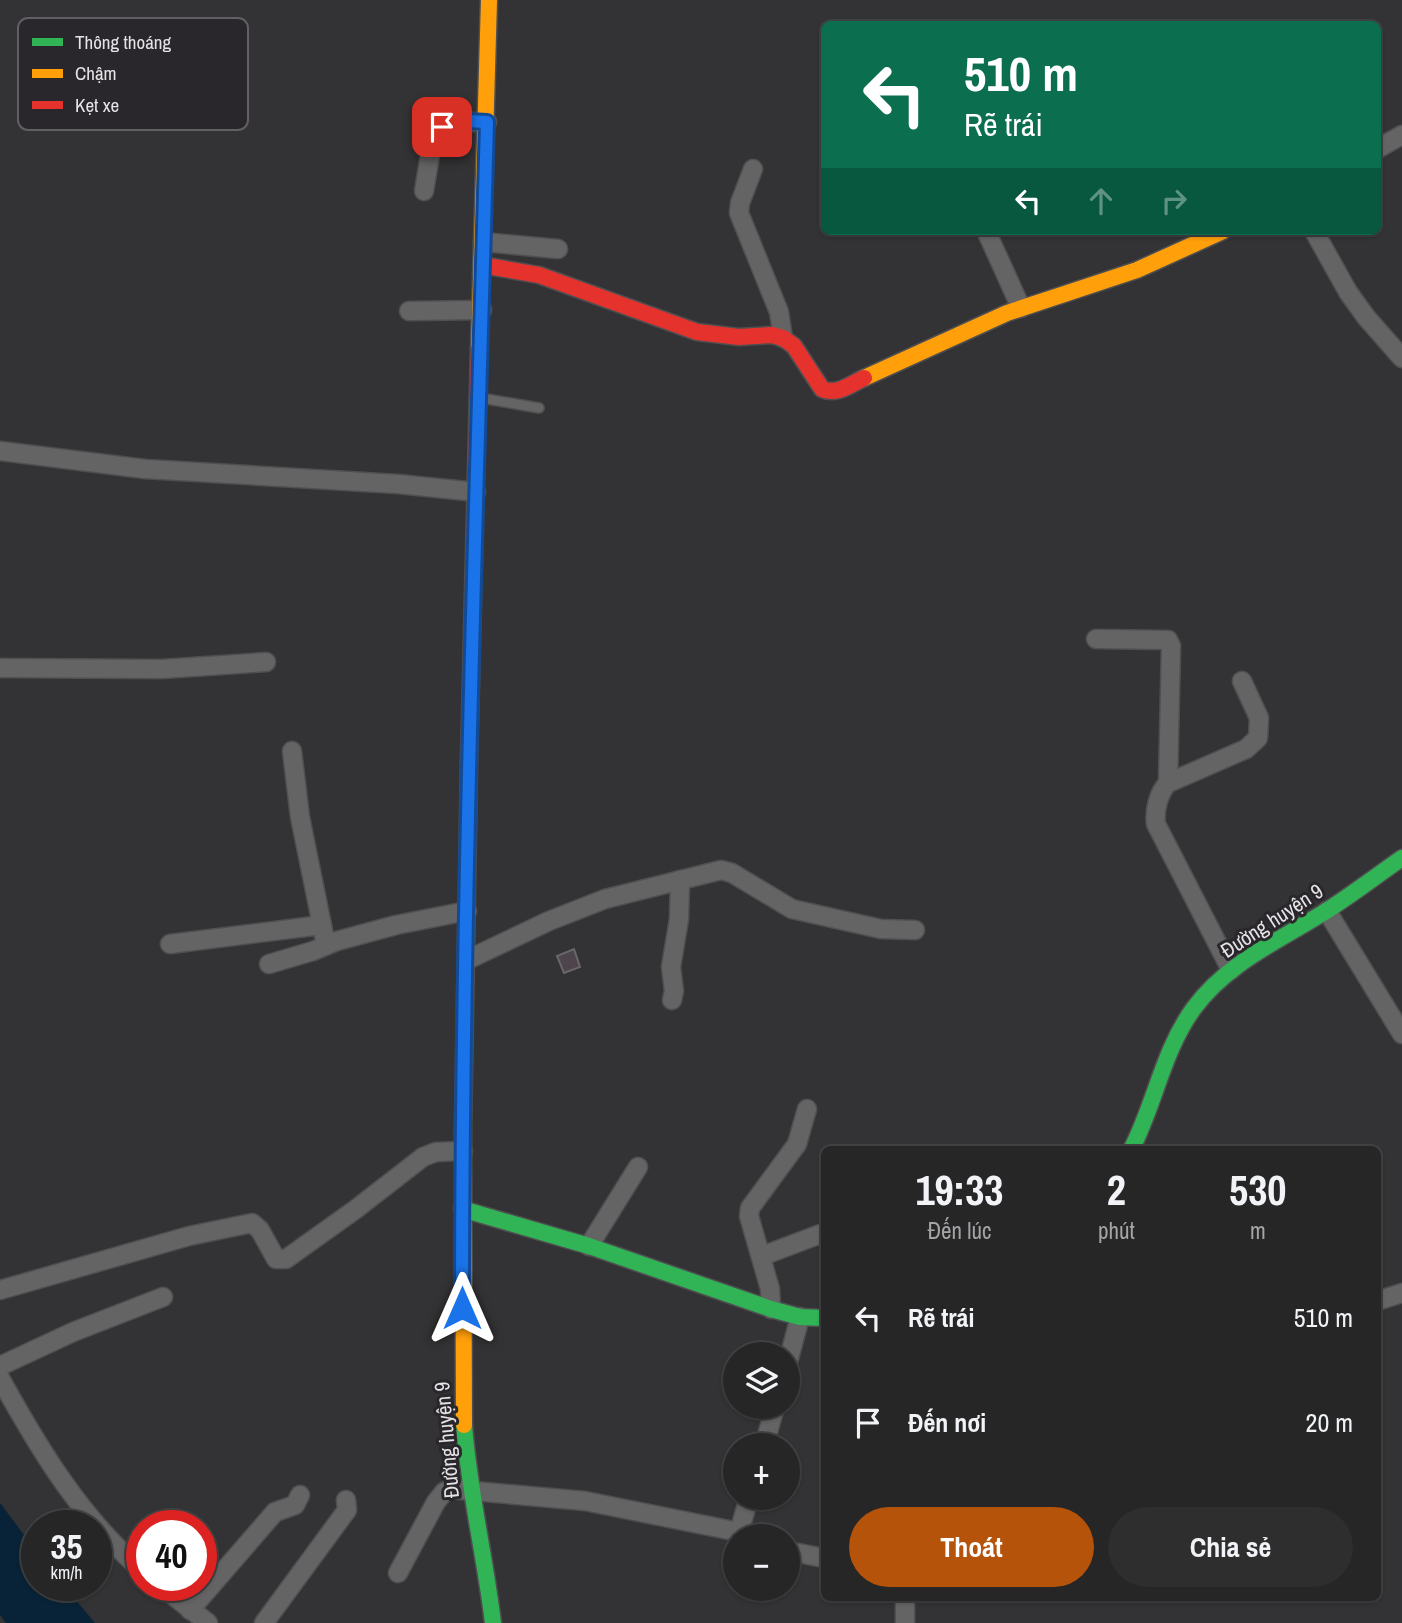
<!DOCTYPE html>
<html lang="vi">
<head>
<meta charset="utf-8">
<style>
	body { margin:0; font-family:"Archivo Narrow",sans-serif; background:#2e2e2f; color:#f1f3f6; height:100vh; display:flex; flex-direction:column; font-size:26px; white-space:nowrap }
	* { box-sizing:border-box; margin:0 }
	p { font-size:23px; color:#a4a5a7 }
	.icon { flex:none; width:38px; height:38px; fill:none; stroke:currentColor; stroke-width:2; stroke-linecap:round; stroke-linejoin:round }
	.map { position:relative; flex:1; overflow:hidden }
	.sheet { position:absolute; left:821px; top:1146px; width:560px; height:455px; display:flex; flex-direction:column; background:#262627; border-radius:10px; box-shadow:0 2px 5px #0004,0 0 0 2px #424344 }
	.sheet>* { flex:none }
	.top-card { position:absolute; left:821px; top:21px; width:560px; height:214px; border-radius:10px; box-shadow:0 2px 5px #0004,0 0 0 2px #424344; background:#0b6e4f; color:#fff; overflow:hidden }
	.fabs { position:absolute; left:723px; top:1342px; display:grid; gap:14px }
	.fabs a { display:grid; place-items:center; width:77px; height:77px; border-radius:50%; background:#262627; box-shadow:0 2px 5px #0004,0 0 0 2px #424344; font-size:35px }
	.speed { position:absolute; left:21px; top:1510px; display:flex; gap:14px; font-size:35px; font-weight:700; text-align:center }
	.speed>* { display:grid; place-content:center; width:91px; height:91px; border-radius:50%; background:#262627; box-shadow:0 2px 5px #0004,0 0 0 2px #424344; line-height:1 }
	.speed small { font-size:18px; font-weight:400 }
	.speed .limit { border:10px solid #d22; background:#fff; color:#111 }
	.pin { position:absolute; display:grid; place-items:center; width:60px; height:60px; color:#fff; margin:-30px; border-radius:14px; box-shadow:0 4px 10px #0006 }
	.me { position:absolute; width:77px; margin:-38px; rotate:0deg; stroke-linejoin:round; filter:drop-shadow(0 0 5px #0008) }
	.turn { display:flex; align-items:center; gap:24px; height:147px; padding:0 28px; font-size:32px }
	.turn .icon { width:91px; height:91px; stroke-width:2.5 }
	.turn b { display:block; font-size:49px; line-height:60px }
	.lanes { display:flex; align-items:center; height:66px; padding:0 28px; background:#0003; justify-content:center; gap:35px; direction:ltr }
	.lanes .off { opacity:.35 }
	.eta { display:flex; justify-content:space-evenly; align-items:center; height:119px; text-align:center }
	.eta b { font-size:42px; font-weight:700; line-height:49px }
	.button { display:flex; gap:14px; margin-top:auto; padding:14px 28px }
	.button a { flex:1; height:80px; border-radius:42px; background:#b45309; color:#fff; font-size:28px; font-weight:700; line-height:80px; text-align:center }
	.button a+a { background:#2e2e2f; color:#f1f3f6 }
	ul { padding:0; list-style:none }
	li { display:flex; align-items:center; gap:21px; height:105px; padding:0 28px }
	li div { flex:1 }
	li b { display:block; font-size:26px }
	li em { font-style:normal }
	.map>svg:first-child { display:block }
	.water { fill:#082337 }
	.building { fill:#4d454b; stroke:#686769; stroke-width:2 }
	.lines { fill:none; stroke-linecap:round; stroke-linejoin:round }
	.lane-casing { stroke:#4f4e50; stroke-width:12 }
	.street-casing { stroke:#4f4e50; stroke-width:21 }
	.fast-casing { stroke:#4f4e50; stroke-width:19 }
	.slow-casing { stroke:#4f4e50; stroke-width:19 }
	.jam-casing { stroke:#4f4e50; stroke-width:19 }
	.lane { stroke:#656465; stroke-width:9 }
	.street { stroke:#656465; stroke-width:18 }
	.fast { stroke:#30b455; stroke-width:16 }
	.slow { stroke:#ff9f0a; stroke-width:16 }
	.jam { stroke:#e5322d; stroke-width:16 }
	.route-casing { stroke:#114b97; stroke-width:18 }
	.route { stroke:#1a73e8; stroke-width:12 }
	.labels { text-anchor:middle; stroke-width:6; stroke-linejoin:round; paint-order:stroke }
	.street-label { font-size:21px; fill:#e5e3e6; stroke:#29272b }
	.key { fill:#29272b; stroke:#615f63; stroke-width:2 }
	.key-label { font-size:19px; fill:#e5e3e6 }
</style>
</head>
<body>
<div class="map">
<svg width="1402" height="1623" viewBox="0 0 1402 1623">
	<rect width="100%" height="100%" fill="#333234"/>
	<path class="water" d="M0 1503 37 1552V1586H64L95 1623H6L0 1615Z"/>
	<path class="building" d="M574 949 580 967 564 973 557 956Z"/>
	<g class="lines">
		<g class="lane-casing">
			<path id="lane" d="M481 398 539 408"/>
		</g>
		<g class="street-casing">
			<g id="street">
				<path d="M1377 149 1402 135"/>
				<path d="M753 169 740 203 739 213 779 312 783 338"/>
				<path d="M424 191 432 143 436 132 455 122H487"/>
				<path d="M1314 231 1348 292 1366 317 1402 358"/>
				<path d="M988 235 1021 308"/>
				<path d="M483 242 558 249"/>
				<path d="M409 311 482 310"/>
				<path d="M0 451 145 469 398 484 476 492"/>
				<path d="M1096 639 1168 640 1171 646 1168 783"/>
				<path d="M0 668 162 669 266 662"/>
				<path d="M292 751 300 817 326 945"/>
				<path d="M1327 911 1402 1034"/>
				<path d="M170 944 322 925"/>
				<path d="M467 960 549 921 605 899 721 870 732 873 792 909 881 929 915 930"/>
				<path d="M269 964 313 951 337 941 396 925 467 911"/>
				<path d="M1231 970 1156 824C1154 810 1159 792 1168 783L1246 749 1258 738 1259 718 1242 681"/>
				<path d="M672 1000 674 991 671 967 679 919 680 880"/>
				<path d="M589 1246 638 1167"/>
				<path d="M762 1256 823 1233"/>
				<path d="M0 1290 189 1236 252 1223 260 1230 276 1259H286L356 1209 423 1157 436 1152 463 1151"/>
				<path d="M1377 1301 1402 1293"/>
				<path d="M771 1309 770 1289 749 1216 750 1208 797 1144 807 1109"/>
				<path d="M788 1362 800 1317"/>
				<path d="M0 1366 73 1332 163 1297"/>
				<path d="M0 1378C38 1447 81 1519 142 1570"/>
				<path d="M764 1446 775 1407"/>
				<path d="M743 1536 739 1532 749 1498"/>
				<path d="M788 1551 824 1558"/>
				<path d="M398 1573 436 1502 444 1492 451 1489 585 1501 739 1532"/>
				<path d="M161 1586 208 1623"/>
				<path d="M905 1598V1623"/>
				<path d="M190 1610 275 1512 295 1505 300 1495"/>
				<path d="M264 1623 347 1510 346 1500"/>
			</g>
		</g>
		<g class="fast-casing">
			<g id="fast">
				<path d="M463 1130 469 762"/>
				<path d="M1131 1150C1155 1104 1163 1050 1194 1008 1226 964 1278 941 1323 913 1350 896 1376 876 1402 858"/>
				<path d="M462 1209 589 1246 771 1309 800 1317 824 1318"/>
				<path d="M464 1425C469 1492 485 1556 493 1623"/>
			</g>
		</g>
		<g class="slow-casing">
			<g id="slow">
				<path d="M479 349 489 0"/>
				<path d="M864 378 1007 313 1137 270 1223 231"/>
				<path d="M463 1130 464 1425"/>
			</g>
		</g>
		<g class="jam-casing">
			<g id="jam">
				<path d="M482 265 539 275 697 332 739 337 772 335 783 338 794 346 822 389C836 396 851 384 864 378"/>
				<path d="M469 762 479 349"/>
			</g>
		</g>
		<use href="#lane" class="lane"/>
		<use href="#street" class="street"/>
		<use href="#fast" class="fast"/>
		<use href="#slow" class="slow"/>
		<use href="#jam" class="jam"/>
	</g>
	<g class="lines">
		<g class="route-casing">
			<path id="route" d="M442 127 468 121 487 122C476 517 462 913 462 1308"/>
		</g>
		<use href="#route" class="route"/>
	</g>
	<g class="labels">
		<g class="street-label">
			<text transform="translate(1272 921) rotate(-33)" y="7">Đường huyện 9</text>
			<text transform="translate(447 1440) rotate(-95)" y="7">Đường huyện 9</text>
		</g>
	</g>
	<rect x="18" y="18" width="230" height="112" rx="10" class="key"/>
	<rect x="32" y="38" width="31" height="8" fill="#30b455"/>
	<rect x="32" y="69" width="31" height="9" fill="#ff9f0a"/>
	<rect x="32" y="101" width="31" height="8" fill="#e5322d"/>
	<g class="key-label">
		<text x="75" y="49">Thông thoáng</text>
		<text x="75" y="80">Chậm</text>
		<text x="75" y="112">Kẹt xe</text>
	</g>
</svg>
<div class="fabs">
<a><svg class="icon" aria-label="layers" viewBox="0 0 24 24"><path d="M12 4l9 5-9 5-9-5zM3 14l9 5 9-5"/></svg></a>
<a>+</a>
<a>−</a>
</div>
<div class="speed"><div>35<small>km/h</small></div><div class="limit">40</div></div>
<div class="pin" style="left:442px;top:127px;background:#d93025"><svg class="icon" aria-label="arrive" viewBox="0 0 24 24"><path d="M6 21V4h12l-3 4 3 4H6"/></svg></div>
<svg class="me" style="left:462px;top:1308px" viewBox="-20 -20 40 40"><path d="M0-17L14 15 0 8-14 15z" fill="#1a73e8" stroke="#fff" stroke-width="4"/></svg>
<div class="top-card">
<div class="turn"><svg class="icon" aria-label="left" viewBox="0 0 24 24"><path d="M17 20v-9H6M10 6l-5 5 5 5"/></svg><div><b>510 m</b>Rẽ trái</div></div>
<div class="lanes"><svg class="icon" aria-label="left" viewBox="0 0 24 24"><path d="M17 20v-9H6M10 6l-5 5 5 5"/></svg><svg class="icon off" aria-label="ahead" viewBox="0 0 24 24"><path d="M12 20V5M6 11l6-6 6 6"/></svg><svg class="icon off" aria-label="right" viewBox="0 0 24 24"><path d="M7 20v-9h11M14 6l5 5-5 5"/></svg></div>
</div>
<section class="sheet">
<div class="eta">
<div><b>19:33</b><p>Đến lúc</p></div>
<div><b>2</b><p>phút</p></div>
<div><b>530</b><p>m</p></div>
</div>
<ul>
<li><svg class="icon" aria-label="left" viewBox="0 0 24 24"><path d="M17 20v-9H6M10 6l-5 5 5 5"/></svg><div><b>Rẽ trái</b></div><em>510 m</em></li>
<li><svg class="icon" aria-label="arrive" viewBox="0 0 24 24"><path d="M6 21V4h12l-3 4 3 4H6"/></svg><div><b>Đến nơi</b></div><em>20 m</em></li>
</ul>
<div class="button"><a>Thoát</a><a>Chia sẻ</a></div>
</section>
</div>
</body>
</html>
